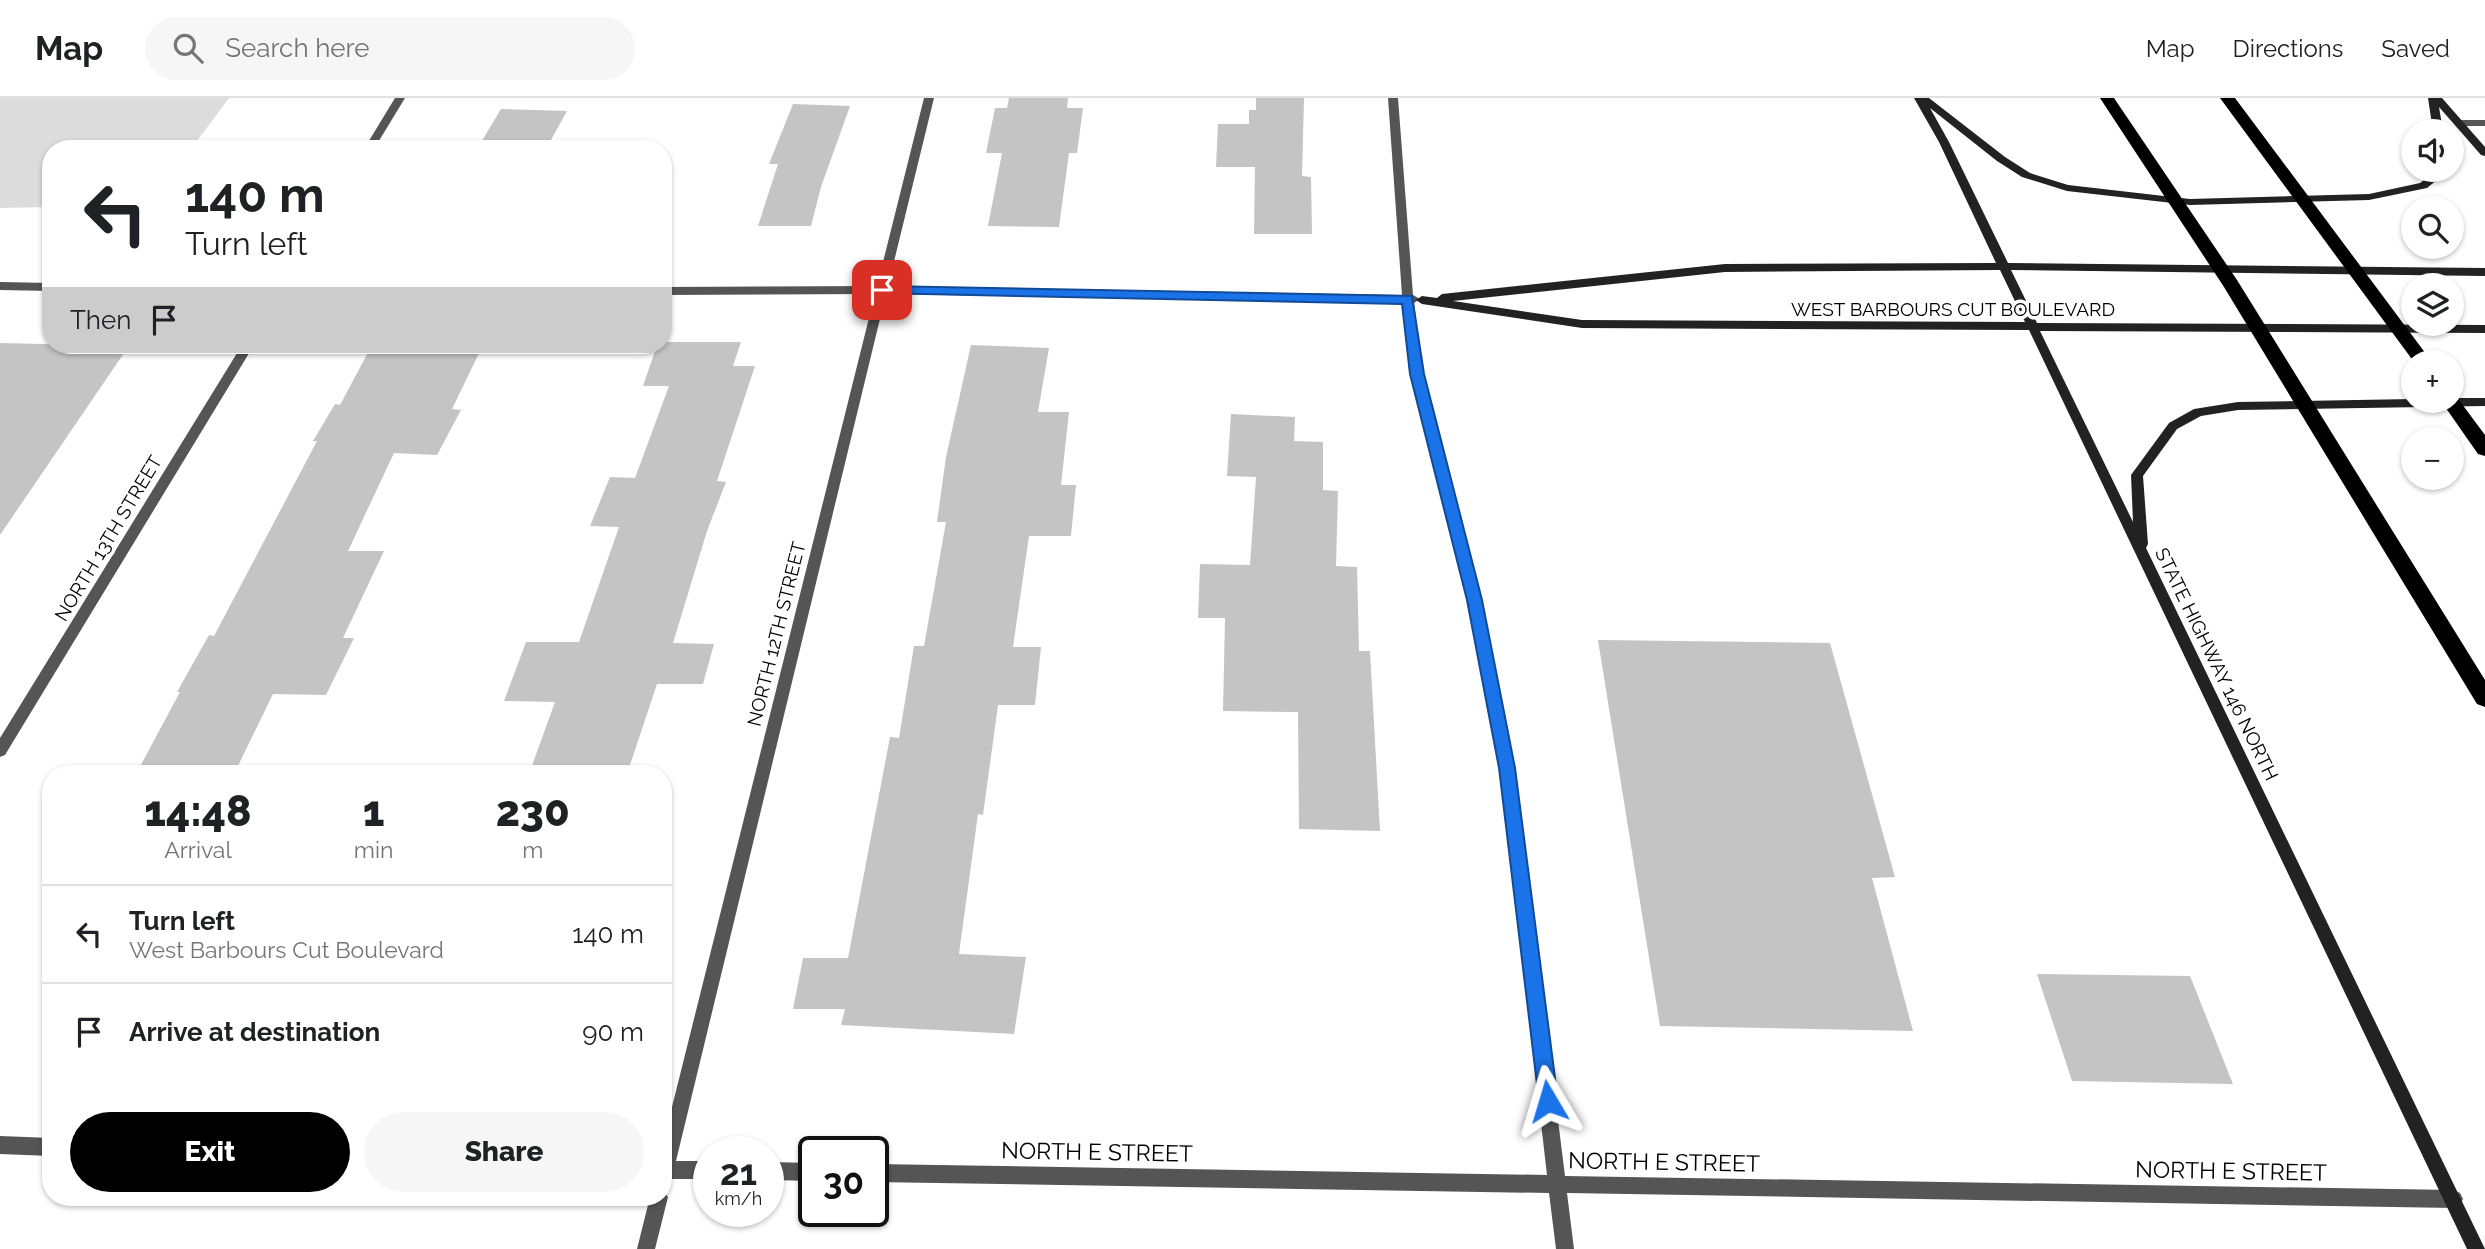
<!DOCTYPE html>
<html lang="en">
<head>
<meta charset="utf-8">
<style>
	body { margin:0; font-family:Raleway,sans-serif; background:#f6f6f6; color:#202124; height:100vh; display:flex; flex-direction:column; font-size:26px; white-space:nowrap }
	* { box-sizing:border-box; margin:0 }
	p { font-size:23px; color:#757577 }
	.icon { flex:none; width:38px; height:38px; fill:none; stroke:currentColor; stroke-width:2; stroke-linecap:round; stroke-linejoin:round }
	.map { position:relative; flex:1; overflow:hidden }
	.drawer { position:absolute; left:42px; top:667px; width:630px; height:441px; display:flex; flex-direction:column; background:#fff; border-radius:28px; box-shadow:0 2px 5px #0004 }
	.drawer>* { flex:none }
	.banner { position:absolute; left:42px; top:42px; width:630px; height:214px; border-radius:28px; box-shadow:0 2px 5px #0004; background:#fff; color:#202124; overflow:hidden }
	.controls { position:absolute; left:2401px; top:21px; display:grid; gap:14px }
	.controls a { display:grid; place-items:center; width:63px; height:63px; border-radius:50%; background:#fff; box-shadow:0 2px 5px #0004; font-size:35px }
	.speed { position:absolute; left:693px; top:1038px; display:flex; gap:14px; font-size:35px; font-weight:700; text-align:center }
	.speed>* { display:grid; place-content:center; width:91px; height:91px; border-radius:50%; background:#fff; box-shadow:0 2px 5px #0004; line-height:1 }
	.speed small { font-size:18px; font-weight:400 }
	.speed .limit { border:4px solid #111; border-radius:10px; background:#fff; color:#111 }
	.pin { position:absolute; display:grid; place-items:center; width:60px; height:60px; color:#fff; margin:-30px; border-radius:14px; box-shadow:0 4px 10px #0006 }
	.me { position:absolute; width:77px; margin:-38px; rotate:353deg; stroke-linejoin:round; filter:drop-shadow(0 0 5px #0008) }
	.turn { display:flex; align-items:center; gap:24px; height:147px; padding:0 28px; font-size:32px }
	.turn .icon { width:91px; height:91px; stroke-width:2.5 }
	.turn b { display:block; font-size:49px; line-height:60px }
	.then { display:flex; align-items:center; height:66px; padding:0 28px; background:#0003; gap:14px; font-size:26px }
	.eta { display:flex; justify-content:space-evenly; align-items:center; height:119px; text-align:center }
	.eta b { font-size:42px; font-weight:800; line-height:49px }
	.primary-button { display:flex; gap:14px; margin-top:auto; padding:14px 28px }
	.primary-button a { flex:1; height:80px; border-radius:42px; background:#000; color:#fff; font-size:28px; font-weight:800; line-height:80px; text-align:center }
	.primary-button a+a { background:#f6f6f6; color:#202124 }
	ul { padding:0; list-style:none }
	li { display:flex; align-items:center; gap:21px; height:98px; padding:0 28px; border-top:2px solid #e0e0e0 }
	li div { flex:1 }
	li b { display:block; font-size:26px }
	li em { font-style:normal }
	header { display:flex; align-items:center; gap:42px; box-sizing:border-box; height:98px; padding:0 35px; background:#fff; border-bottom:2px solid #e0e0e0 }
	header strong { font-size:33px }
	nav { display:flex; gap:38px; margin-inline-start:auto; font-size:24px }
	.search { width:490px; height:63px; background:#f6f6f6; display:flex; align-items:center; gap:18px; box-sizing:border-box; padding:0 24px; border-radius:38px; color:#757577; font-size:26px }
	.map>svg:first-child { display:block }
	.green { fill:#dcdcdc }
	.building { fill:#c4c4c4 }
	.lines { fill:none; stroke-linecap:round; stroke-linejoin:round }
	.lane { fill:#555; fill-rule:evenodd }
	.street { fill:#555; fill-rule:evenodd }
	.secondary { fill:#222; fill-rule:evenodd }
	.highway { fill:#000; fill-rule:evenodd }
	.route { fill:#1a73e8; stroke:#114b97; stroke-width:2 }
	.labels { text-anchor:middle; stroke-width:7; stroke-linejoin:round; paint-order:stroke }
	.street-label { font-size:19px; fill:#000; stroke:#fff }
	.near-street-label { font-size:23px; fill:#000; stroke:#fff }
</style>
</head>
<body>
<header>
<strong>Map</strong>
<div class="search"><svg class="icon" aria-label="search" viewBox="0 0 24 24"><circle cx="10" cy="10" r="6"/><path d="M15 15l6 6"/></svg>Search here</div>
<nav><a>Map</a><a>Directions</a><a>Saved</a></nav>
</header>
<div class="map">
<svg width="2485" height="1151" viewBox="0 0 2485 1151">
	<rect width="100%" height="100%" fill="#fff"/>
	<path class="green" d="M0 0H229L191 51H51V109L0 110Z"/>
	<g class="building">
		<path d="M1009 0H1068L1067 10H1083L1077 55H1069L1059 129 988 128 1002 55H986L995 10H1007Z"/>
		<path d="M1256 0H1304L1302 78 1311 79 1312 136H1254L1255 69H1216L1218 26H1249V12H1256Z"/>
		<path d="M793 6 850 8 821 89 811 128H758L778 66H769Z"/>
		<path d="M501 11 567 13 546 51H477Z"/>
		<path d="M663 244H741L733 268H755L717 383 726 384 707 433 673 545 714 546 703 586H657L627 676H529L555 604 504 603 526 544H579L619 429 590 428 610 379 635 380 669 288H643L657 247H663Z"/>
		<path d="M0 245 83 247 78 254 124 255 0 437Z"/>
		<path d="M372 247H483L452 311 461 312 437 357 394 355 348 453H384L343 540H354L326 597 273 596 234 676H136L180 594H177L209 537 214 538 317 343H313L335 306 340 307Z"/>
		<path d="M971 247 1049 250 1038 314H1069L1061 387H1076L1071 438H1029L1013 549H1041L1035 607H998L983 717 978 716 959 856 1026 859 1014 936 841 927 845 911H793L803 860H848L890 639 899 640 914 548H924L946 424H937L946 359Z"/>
		<path d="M1231 316 1295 319 1294 343 1323 344V392L1338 393 1336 468 1357 469 1359 553H1370L1380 733 1299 731 1298 614 1223 613 1225 520H1198L1200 466 1250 467 1256 379 1227 378Z"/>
		<path d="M1598 542 1830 545 1895 779 1872 780 1913 933 1660 928Z"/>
		<path d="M2037 876 2190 878 2233 986 2072 983Z"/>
	</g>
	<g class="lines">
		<path class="lane" d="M2485 22V28H2459L2454 25 2459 22Z"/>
		<g class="street">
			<path d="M395 0H405L374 51H364Z"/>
			<path d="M924 0H934L888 188 1402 197 1388 0H1398L1413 197 1420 201 1414 205 1423 276 1481 502 1514 670 1565 1078 2454 1092 2460 1095 2463 1101 2460 1107 2454 1110 1567 1095 1574 1151H1556L1549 1095 873 1084V1066L1547 1077 1500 670 1467 502 1411 276 1403 205 886 196 676 1063H709V1081H672L669 1087 663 1090V1045L875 196 663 197V189L877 188Z"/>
			<path d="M0 184 51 185V193L0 192Z"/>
			<path d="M242 247H254L5 657 0 659V640Z"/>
			<path d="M0 1038 51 1040V1058L0 1056Z"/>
			<path d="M768 1064 814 1065V1083L768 1082Z"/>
			<path d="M663 1092 668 1099 655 1151H637L650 1099H663Z"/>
		</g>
		<g class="secondary">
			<path d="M1914 0H1929L2005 59 2030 75 2068 87 2190 101 2369 96 2420 85 2438 72H2449L2427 90 2369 102 2190 107 2067 93 2022 79 1997 63 1930 10 1949 44 2008 165 2485 170V178L2011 172 2037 225 2485 227V235L2040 233 2133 424 2131 377 2169 325 2194 311 2238 304 2413 301V303H2452V300H2485V308L2238 312 2201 318 2177 331 2143 378 2148 446 2146 450 2485 1151H2467L2029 232 1582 230 1422 206 1416 202 1422 198 1437 200 1442 196 1725 166 1996 165 1939 44ZM2000 172 2025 224 1582 222 1453 203 1725 174Z"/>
			<path d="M2428 0H2442L2485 49V58L2481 57 2439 9 2443 33H2433Z"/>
		</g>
		<g class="highway">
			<path d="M2100 0H2114L2237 182 2485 582V609L2477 606 2224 189Z"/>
			<path d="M2220 0H2235L2432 264H2414Z"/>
			<path d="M2452 297 2456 298 2485 337V358L2478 356 2441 303H2452Z"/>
		</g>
	</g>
	<path class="route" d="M882 188 1412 198 1424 276 1482 502 1515 670 1558 1003 1555 1010 1548 1013 1541 1010 1539 1003 1499 670 1467 502 1410 276 1402 206 877 195 875 192Z"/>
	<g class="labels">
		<g class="street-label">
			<text x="1953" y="218">WEST BARBOURS CUT BOULEVARD</text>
			<text transform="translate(108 440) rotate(-59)" y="7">NORTH 13TH STREET</text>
			<text transform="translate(776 536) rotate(-76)" y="7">NORTH 12TH STREET</text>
			<text transform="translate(2217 566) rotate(64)" y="7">STATE HIGHWAY 146 NORTH</text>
		</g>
		<g class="near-street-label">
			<text transform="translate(1097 1054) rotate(1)" y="8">NORTH E STREET</text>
			<text transform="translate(1664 1064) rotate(1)" y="8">NORTH E STREET</text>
			<text transform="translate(2231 1073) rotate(1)" y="8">NORTH E STREET</text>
		</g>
	</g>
</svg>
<div class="controls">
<a><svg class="icon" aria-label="sound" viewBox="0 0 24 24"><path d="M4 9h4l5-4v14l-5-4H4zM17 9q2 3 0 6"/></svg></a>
<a><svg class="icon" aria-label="search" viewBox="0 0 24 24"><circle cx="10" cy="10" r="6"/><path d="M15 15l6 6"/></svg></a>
<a><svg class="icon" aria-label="layers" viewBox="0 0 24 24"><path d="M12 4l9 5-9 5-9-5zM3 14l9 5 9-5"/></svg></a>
<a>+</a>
<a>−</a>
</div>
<div class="speed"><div>21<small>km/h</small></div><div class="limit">30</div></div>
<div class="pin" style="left:882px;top:192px;background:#d93025"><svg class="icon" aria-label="arrive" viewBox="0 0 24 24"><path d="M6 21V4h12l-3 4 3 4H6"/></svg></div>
<svg class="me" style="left:1548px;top:1003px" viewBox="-20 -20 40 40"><path d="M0-17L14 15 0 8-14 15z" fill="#1a73e8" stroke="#fff" stroke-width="4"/></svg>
<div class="banner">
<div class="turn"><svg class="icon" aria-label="left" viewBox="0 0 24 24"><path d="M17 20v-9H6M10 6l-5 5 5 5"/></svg><div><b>140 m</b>Turn left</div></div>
<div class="then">Then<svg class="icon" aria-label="arrive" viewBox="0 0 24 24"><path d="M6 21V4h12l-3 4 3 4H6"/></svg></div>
</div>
<section class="drawer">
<div class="eta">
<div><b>14:48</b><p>Arrival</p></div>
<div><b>1</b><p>min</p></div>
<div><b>230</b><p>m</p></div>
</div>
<ul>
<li><svg class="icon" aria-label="left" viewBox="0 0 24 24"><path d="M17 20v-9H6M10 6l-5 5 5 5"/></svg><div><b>Turn left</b><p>West Barbours Cut Boulevard</p></div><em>140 m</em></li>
<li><svg class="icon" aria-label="arrive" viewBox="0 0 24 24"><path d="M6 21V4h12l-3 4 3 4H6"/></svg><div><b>Arrive at destination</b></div><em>90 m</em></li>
</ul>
<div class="primary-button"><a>Exit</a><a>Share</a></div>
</section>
</div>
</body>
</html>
